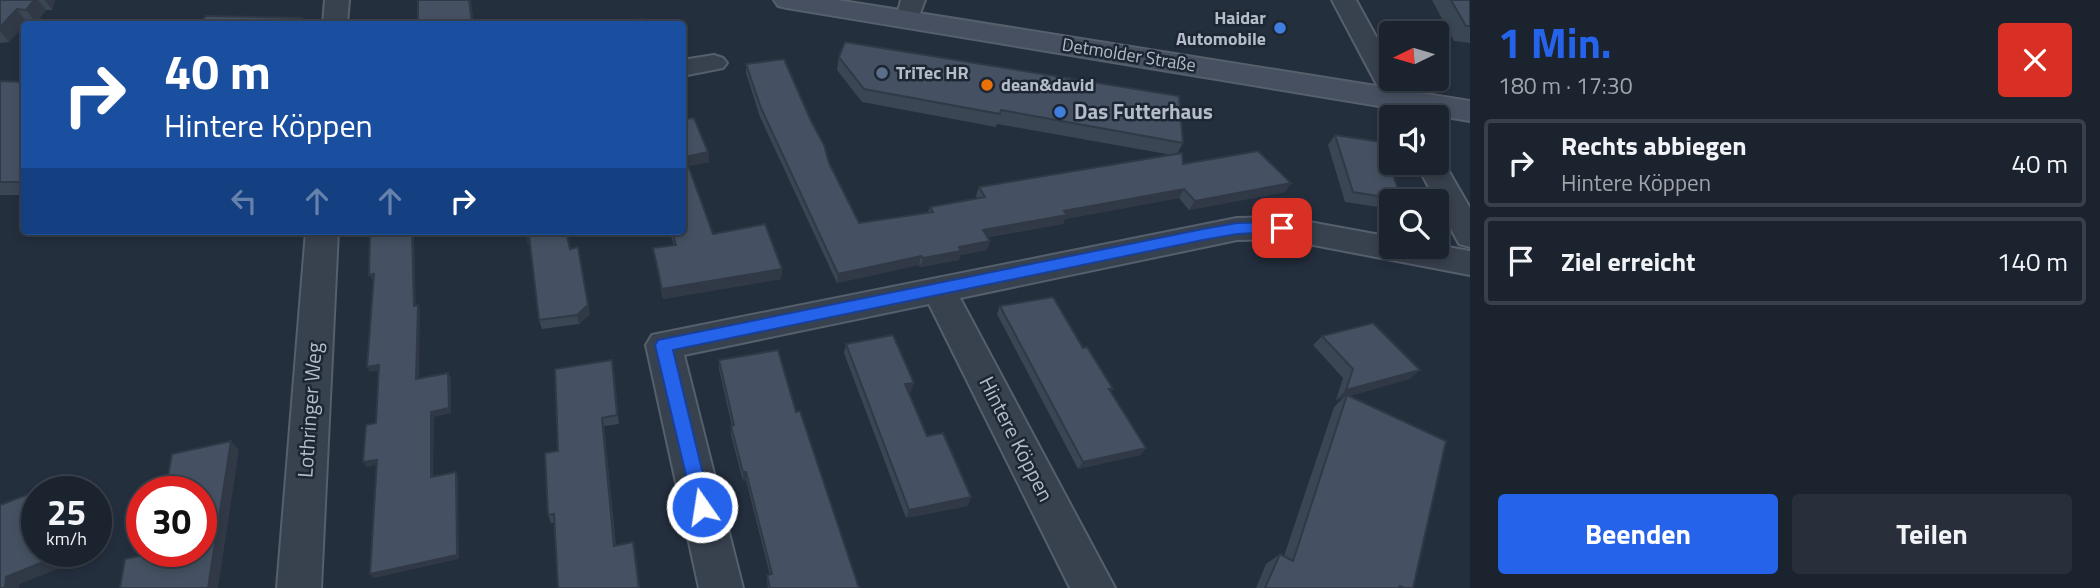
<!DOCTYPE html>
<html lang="de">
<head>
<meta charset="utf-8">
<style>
	body { margin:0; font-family:"Titillium Web",sans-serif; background:#282f3a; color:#f1f3f6; height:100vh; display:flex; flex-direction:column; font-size:26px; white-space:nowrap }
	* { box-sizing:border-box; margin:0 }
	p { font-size:23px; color:#a0a4aa }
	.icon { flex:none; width:38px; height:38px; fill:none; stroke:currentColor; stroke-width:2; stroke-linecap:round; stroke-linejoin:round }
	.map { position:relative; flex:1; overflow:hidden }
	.details { display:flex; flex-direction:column; background:#1b232e; width:630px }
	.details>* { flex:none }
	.hud { position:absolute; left:21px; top:21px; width:665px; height:214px; border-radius:7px; box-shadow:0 4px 10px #0003,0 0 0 2px #39404a; background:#1a4fa0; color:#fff; overflow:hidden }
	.needle { width:46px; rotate:265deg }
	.controls { position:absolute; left:1379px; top:21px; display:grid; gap:14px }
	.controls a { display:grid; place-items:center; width:70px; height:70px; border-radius:7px; background:#1b232e; box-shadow:0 4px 10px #0003,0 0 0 2px #39404a; font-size:35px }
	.speed { position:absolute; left:21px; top:476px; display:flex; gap:14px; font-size:35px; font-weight:700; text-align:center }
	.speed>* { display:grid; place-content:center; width:91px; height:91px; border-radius:50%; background:#1b232e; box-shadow:0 4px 10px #0003,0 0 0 2px #39404a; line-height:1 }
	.speed small { font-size:18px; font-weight:400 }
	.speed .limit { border:10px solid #d22; background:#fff; color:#111 }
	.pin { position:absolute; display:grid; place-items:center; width:60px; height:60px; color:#fff; margin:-30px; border-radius:14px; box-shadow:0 4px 10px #0006 }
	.me { position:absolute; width:77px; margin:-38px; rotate:347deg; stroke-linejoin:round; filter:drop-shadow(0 0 5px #0008) }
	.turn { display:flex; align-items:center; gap:24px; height:147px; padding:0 28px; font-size:32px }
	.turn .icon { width:91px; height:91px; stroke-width:2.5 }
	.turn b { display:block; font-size:49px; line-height:60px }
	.lanes { display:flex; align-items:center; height:66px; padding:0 28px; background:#0003; justify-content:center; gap:35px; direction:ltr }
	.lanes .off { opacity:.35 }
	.round { display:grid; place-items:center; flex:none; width:74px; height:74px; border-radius:7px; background:#282f3a }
	.head { display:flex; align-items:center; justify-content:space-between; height:119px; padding:0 28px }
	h1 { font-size:42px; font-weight:700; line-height:52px; color:#2563eb }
	.cta { display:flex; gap:14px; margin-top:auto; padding:14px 28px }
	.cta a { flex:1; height:80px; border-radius:7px; background:#2563eb; color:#fff; font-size:28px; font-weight:700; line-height:80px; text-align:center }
	.cta a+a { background:#282f3a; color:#f1f3f6 }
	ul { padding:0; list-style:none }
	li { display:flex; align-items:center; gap:21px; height:88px; margin:0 14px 10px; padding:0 14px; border:4px solid #39404a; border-radius:7px }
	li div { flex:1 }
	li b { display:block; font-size:26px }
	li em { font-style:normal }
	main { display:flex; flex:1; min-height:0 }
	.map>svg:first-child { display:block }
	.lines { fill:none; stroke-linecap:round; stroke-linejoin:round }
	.street-casing { stroke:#565f6c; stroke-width:4 }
	.secondary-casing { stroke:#565f6c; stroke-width:4 }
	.street { fill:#38414e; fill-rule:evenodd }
	.secondary { fill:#465061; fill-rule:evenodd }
	.wall { fill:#3b4654 }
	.shaded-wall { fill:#303945 }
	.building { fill:#455162; stroke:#303945; stroke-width:2 }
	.route { fill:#2563eb; stroke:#184099; stroke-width:2 }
	.shop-dot { fill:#3f7fe0; stroke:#1d2633; stroke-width:2.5 }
	.service-dot { fill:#5c6f8a; stroke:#1d2633; stroke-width:2.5 }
	.food-dot { fill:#e8710a; stroke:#1d2633; stroke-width:2.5 }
	.labels { text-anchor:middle; stroke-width:5; stroke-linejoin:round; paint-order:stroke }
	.far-poi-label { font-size:18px; font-weight:bold; fill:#b4bcc9; stroke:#1d2633; text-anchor:start }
	.far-street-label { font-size:18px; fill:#b4bcc9; stroke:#1d2633 }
	.poi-label { font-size:21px; font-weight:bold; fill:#b4bcc9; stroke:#1d2633; text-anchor:start }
	.street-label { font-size:21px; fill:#b4bcc9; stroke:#1d2633 }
</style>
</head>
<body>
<main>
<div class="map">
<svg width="1470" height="588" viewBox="0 0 1470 588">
	<rect width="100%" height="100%" fill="#242f3e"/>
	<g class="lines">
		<g class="street-casing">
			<g id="street">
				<path d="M325 0H349L347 24H323Z"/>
				<path d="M901 0H925L916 24H900L896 19Z"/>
				<path d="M1332 0H1356L1391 64V79H1399L1420 117H1394Z"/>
				<path d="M714 55 723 58 727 63 723 68 682 76V60Z"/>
				<path d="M1437 155 1440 156 1470 208V247L1459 244 1416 163H1437Z"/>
				<path d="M1282 217 1391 237V247L1437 245 1470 251V275L1282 239 1237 240 960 298 1115 588H1070L929 304 684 355 743 588H699L646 345 652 335 1237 218Z"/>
				<path d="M306 231H338L321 588H277Z"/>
			</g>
		</g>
		<g class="secondary-casing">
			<path id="secondary" d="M774 0H837L1470 101V121L787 8 778 6Z"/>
		</g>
		<use href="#street" class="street"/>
		<use href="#secondary" class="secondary"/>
	</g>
	<g class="wall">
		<path d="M0 0H55L52 10H46L36 23H27L9 42 0 43Z"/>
		<path d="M1432 0H1470V43L1454 41Z"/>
		<path d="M839 57 1183 143 1177 154 1183 164 1291 183 1285 192 1189 210 1179 198 1065 219 1063 224 988 237 987 250 960 255 959 260 920 267 919 265 837 283 760 117 746 73V64L829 163 859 223 928 212 930 207 977 198 976 196 979 187 1172 155 997 124 996 127 862 102 837 70Z"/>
		<path d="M0 81 24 82V195H0Z"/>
		<path d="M685 119 708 152 709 162 688 166 713 234 782 269 781 279 663 299 653 248 674 245 669 231H682Z"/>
		<path d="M1335 135 1402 200 1401 201H1391V209L1345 202 1328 145Z"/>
		<path d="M525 231 570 248 580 256 590 314 579 324 542 329 539 320 530 244H528Z"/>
		<path d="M1000 306 1111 392 1146 448 1140 455 1078 469 997 314Z"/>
		<path d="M1322 336 1420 370 1409 379 1349 396 1413 588H1256L1266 564 1280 554 1284 556 1334 407 1344 397 1336 400 1343 378 1313 345Z"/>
		<path d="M846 344 911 392H908L927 436 971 497 967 506 906 518 844 353Z"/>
		<path d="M719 360 796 412 859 588H768L767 582V575H770L746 480 743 481 731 435V426H732L719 369Z"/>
		<path d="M614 370 619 424 604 426 616 546 635 550 640 588H558L554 523H551L548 515Z"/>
	</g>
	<g class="shaded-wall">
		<path d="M34 0H38L46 10 36 23 26 10Z"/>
		<path d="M45 0H55L52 10Z"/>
		<path d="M469 0H471L474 24H472Z"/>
		<path d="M17 9 27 23 9 42 0 31V27Z"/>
		<path d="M302 18 305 24H298Z"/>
		<path d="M708 152 709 162 685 167V157Z"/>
		<path d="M1291 183 1285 192 1189 210 1195 201Z"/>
		<path d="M1184 189 1179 198 1065 219 1063 224 980 238 983 230 1064 211Z"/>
		<path d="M412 231H426V234L414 236 416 311 414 306Z"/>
		<path d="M526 235H529L532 244H528Z"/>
		<path d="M990 241 987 250 960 255 959 260 920 267 923 258 959 247Z"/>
		<path d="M580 256 590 314 579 324 577 315Z"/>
		<path d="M921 256 919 265 837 283 838 274Z"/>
		<path d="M782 269 781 279 663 299 662 289Z"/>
		<path d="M374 274 377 279 372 280 369 275Z"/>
		<path d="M418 305 420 310 419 384 416 379Z"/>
		<path d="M612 360 614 370 619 424 617 415Z"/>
		<path d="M379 365 382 370 370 372 367 367Z"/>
		<path d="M1420 370 1409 379 1346 397 1347 395 1344 397 1336 400 1346 390Z"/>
		<path d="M448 373 451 378V413L434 417 433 482 431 477V412Z"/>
		<path d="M914 383 911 392 902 394 905 384Z"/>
		<path d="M602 418 604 426 616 553 614 546Z"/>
		<path d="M231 441 239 450 218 588H208Z"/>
		<path d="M1146 448 1140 455 1078 469 1083 462Z"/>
		<path d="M377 460 380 464 367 467 363 462Z"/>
		<path d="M456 472 458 477 459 559 374 578 370 574Z"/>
		<path d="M743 472H746V480L743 481Z"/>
		<path d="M55 484 65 492H54Z"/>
		<path d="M971 497 967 506 906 518 909 510Z"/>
		<path d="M53 551H65V566L20 584 19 588H5L6 577Z"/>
	</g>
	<g class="building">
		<path d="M0 0H34L26 10 17 9 0 27Z"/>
		<path d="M418 0H469L472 24H418Z"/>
		<path d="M1451 0H1470V26H1466Z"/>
		<path d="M206 16 302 18 298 24H199Z"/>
		<path d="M643 19 645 24H619V22Z"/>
		<path d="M845 42 1179 96 1183 143 1001 110 1000 114 864 89 839 57Z"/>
		<path d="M784 59 811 121 824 145 829 163 859 223 933 212 930 207 985 197 979 187 1182 153 1183 164 1258 151 1291 183 1195 201 1184 189 1064 211 1067 215 983 230 990 241 959 247 961 251 923 258 921 256 838 274 761 108 746 64Z"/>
		<path d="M0 81 24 82V182H0Z"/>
		<path d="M682 111 685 119 694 118 708 152 685 157 713 234 765 224 782 269 662 289 653 248 676 245 672 231H682Z"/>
		<path d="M1335 135 1381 142 1402 200 1353 192Z"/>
		<path d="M370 231H412L414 306 418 305 416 379 448 373 449 408 431 412V477L456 472 457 555 370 574 377 460 363 462 366 425 376 423 379 365 367 367 374 274 369 275Z"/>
		<path d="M525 231H566L570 249 578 247 588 305 577 315 539 320 529 235H526Z"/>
		<path d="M1053 297 1083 348 1087 347 1113 389H1109L1146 448 1083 462 1000 306Z"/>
		<path d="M1373 323 1420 370 1346 390 1353 369 1322 336Z"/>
		<path d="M893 335 914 383 905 384 927 436 943 433 971 497 909 510 846 344Z"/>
		<path d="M778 350 796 412 800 411 859 588H770L767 575 772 574 746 472H743L731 426 734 425 719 360Z"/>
		<path d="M612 360 617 415 602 418 614 546 633 542 639 588H558L554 514 548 515 545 453 558 451 555 369Z"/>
		<path d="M1347 395 1446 441 1413 588H1404L1400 586 1399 588H1265L1280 554 1293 561Z"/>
		<path d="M231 441 208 588H120L125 559 154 553V551H201V492H165L172 454Z"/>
		<path d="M55 484 54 492H37V551H53V558L6 577 5 588H0V505Z"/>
	</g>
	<path class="route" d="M1282 222 1290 228 1287 231 1237 234 1203 240 673 350 711 507 709 513 702 516 695 513 655 345 658 340 1203 229 1237 223Z"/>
	<g class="shop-dot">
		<circle cx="1280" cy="28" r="7"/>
		<circle cx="1060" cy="112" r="7"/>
	</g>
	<circle class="service-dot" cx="882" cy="73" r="7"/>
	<circle class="food-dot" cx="987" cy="85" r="7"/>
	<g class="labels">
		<g class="far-poi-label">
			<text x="1266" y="24" text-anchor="end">Haidar<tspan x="1266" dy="21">Automobile</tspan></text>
			<text x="896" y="79">TriTec HR</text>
			<text x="1001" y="91">dean&amp;david</text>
		</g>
		<g class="far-street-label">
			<text transform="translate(1129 55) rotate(9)" y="6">Detmolder Straße</text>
		</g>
		<g class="poi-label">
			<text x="1074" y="119">Das Futterhaus</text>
		</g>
		<g class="street-label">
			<text transform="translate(310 410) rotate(-86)" y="7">Lothringer Weg</text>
			<text transform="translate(1016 439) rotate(63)" y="7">Hintere Köppen</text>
		</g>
	</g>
</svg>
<div class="controls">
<a><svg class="needle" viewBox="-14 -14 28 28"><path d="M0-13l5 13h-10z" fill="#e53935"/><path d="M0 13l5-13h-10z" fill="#a0a4aa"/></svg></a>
<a><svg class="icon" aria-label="sound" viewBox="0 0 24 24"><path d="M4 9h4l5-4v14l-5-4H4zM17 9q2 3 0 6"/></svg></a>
<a><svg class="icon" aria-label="search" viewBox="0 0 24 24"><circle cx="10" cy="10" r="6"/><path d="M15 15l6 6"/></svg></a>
</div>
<div class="speed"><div>25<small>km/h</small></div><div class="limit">30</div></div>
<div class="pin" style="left:1282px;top:228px;background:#d93025"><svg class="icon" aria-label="arrive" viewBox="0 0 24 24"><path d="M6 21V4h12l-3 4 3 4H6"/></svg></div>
<svg class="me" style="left:702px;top:507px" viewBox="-20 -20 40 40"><circle r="17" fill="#2563eb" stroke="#fff" stroke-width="3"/><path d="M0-11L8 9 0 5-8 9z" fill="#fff"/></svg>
<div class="hud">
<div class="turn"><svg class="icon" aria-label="right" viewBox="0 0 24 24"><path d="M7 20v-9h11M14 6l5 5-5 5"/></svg><div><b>40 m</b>Hintere Köppen</div></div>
<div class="lanes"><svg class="icon off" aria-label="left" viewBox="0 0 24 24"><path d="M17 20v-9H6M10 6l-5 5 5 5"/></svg><svg class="icon off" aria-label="ahead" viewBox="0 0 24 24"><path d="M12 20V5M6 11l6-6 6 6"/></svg><svg class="icon off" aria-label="ahead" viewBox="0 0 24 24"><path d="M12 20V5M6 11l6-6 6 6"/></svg><svg class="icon" aria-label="right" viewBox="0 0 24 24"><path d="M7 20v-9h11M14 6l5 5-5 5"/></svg></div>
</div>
</div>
<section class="details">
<div class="head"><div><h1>1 Min.</h1><p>180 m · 17:30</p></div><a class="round" style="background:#d93025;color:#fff"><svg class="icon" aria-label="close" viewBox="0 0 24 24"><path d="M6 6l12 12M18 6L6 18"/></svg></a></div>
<ul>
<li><svg class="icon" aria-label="right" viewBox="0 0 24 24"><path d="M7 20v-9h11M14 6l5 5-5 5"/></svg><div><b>Rechts abbiegen</b><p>Hintere Köppen</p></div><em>40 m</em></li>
<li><svg class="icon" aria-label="arrive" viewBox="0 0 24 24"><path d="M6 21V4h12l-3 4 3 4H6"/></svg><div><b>Ziel erreicht</b></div><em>140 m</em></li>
</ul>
<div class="cta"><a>Beenden</a><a>Teilen</a></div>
</section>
</main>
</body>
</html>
